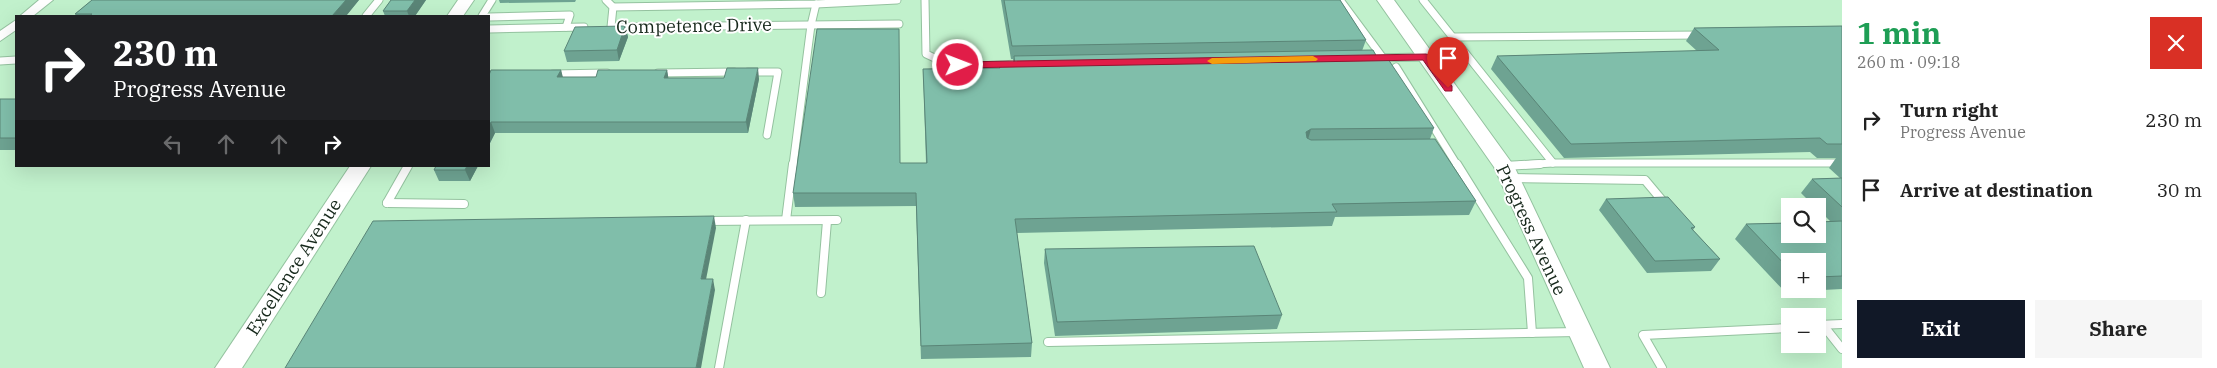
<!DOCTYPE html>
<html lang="en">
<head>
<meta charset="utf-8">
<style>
	body { margin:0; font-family:"IBM Plex Serif",serif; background:#f6f6f6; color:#222; height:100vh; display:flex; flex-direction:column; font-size:19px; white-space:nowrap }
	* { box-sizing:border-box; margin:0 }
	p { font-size:16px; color:#767676 }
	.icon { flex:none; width:28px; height:28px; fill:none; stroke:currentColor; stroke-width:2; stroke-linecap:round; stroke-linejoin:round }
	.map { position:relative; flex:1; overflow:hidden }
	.drawer { display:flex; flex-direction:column; background:#fff; width:375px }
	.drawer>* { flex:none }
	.top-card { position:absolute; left:15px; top:15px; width:475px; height:152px; border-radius:0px; box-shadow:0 5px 20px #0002; background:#202124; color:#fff; overflow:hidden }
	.tools { position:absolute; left:1781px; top:198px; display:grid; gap:10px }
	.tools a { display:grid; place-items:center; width:45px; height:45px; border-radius:0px; background:#fff; box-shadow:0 5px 20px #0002; font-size:25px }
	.pin { position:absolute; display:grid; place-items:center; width:42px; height:42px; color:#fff; margin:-51px -21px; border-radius:50% 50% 50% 0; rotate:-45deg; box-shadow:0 0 5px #0007 }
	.pin .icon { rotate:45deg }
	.me { position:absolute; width:55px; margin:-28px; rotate:89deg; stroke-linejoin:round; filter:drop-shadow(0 0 4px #0008) }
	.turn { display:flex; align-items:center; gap:18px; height:105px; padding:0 15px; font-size:22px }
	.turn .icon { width:65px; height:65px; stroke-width:2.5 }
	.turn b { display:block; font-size:35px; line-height:42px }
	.lanes { display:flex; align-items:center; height:48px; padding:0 15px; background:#0003; justify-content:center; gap:25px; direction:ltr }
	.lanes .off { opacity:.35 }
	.round { display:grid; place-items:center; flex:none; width:52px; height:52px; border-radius:0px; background:#f6f6f6 }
	.headline { display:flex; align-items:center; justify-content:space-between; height:85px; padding:0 15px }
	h1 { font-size:30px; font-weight:700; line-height:38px; color:#1e9e55 }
	.button { display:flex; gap:10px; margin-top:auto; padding:10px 15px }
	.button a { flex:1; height:58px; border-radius:0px; background:#111827; color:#fff; font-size:20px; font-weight:700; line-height:58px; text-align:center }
	.button a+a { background:#f6f6f6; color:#222 }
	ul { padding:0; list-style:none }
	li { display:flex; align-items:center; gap:15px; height:70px; padding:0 15px }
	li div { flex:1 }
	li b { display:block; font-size:19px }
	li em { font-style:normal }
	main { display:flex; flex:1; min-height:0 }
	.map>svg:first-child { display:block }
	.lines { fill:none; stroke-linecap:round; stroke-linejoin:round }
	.lane-far1-casing { stroke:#94c29f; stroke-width:9 }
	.lane-casing { stroke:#94c29f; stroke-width:10 }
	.street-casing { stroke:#94c29f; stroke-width:2 }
	.secondary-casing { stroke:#94c29f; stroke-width:2 }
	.lane-far1 { stroke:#fff; stroke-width:7 }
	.lane { stroke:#fff; stroke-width:8 }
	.street { fill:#fff; fill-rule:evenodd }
	.secondary { fill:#fff; fill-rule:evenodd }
	.wall { fill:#6ea392; fill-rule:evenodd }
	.shaded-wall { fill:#5a8577 }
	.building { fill:#80beaa; stroke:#5a8577 }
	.route { fill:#e11d48; stroke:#92132f }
	.slow { fill:#f59e0b }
	.labels { text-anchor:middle; stroke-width:4; stroke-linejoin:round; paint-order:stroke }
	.street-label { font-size:18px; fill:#15271a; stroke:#fff }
</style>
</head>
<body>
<main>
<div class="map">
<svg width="1842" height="368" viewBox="0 0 1842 368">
	<rect width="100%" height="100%" fill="#c1f1cc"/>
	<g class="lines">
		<g class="lane-far1-casing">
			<g id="lane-far1">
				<path d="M606 0 613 7 611 27"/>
				<path d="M925 0 926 54C956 70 988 65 1021 64"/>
				<path d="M1340 0 1383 58"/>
				<path d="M1423 0 1553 163"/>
				<path d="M613 7 816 4 897 0"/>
				<path d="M366 16 379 0"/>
				<path d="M482 16 492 0"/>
				<path d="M489 17 570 15 566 27"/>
				<path d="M616 27 899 24"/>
				<path d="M489 29 584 27"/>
				<path d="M1452 37 1700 35"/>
				<path d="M1368 58 1426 57"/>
				<path d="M0 61 16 60"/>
				<path d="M1396 67 1457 165"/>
				<path d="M748 72H778L767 135"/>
				<path d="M658 73 734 72"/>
				<path d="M553 74 607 73"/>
				<path d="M793 165 811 25 816 4"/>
				<path d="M1520 165 1553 163H1842"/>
			</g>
		</g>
		<g class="lane-casing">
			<g id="lane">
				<path d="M1457 164 1528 278 1532 333"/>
				<path d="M1504 166 1540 164"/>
				<path d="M1511 178 1645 180 1666 205"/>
				<path d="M387 203 464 204"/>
				<path d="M387 203 408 166"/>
				<path d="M786 220 793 164"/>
				<path d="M707 221 837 220"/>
				<path d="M821 293 827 221"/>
				<path d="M1818 325 1842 324"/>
				<path d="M1823 325 1842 349"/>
				<path d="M1048 342 1577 332"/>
				<path d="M719 368 746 220"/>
				<path d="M1662 368 1643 335 1790 328"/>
			</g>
		</g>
		<g class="street-casing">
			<g id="street">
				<path d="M39 0H53L33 16H20Z"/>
				<path d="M16 20V30L0 41V31Z"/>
			</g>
		</g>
		<g class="secondary-casing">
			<g id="secondary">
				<path d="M458 0H474L463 16H447Z"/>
				<path d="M1377 0H1394L1514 166 1610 368H1584L1494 167Z"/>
				<path d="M350 166H371L242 368H215Z"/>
			</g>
		</g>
		<use href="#lane-far1" class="lane-far1"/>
		<use href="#lane" class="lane"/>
		<use href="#street" class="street"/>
		<use href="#secondary" class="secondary"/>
	</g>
	<g class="wall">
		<path d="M92 0H359L346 16H77L75 14Z"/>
		<path d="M391 0H426L415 16H385L383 11Z"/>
		<path d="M499 0H576L575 2 500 3Z"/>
		<path d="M1001 0H1340L1366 40 1362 51 1378 59 1434 128 1430 139 1476 201 1469 215 1335 217 1332 226 1017 233 1032 343 1031 357 921 359 916 206 795 207 793 193 900 163H926L923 69 999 68V65H1013V59H1011Z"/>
		<path d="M625 26 628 37 619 61 567 62 564 51Z"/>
		<path d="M1842 26V289L1785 292 1735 239 1746 224 1831 222 1818 209V206H1814L1801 193 1812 179 1840 178 1829 168 1836 158H1817L1810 152 1564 158 1491 69 1497 56 1697 51 1686 41 1694 28ZM1790 261H1818V289H1790Z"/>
		<path d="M491 70H561L562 77H596L667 70 668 78 759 79 748 133H495L489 145Z"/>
		<rect x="0" y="99" width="16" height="51"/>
		<path d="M478 166 470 181H439L434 170Z"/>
		<path d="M1606 199 1695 227 1693 230 1720 259 1711 271 1647 273 1599 210Z"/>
		<path d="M1045 249 1282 315 1277 329 1055 336 1044 263Z"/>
	</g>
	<g class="shaded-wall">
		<path d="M346 0H359L346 16H332Z"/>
		<path d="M415 0H426L415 16H409L407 11Z"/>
		<path d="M625 26 628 37 619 61 617 50Z"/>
		<path d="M758 68 759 79 748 133 746 122Z"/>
		<path d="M561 70 564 81 557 77Z"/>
		<path d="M667 70 669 81 664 78Z"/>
		<path d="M491 122 495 133 489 145V127Z"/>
		<path d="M1311 129 1307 143 1306 132Z"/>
		<path d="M467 166H478L470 181 465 170Z"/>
		<path d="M714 216 716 228 704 290 701 279Z"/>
		<path d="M713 279 715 290 701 368H696Z"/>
	</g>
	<g class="building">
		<path d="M92 0H346L332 16H89L92 14H75Z"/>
		<path d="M391 0H415L407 11H383Z"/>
		<path d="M1004 0H1340L1366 40 1012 46Z"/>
		<path d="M625 26 617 50 564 51 575 27Z"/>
		<path d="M1842 26V144H1827L1820 138 1571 144 1497 56 1719 50 1694 28Z"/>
		<path d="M817 29H899L900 163H927L923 69 1000 68 999 65H1015L1014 56 1373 50 1378 59H1388L1434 128 1311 129 1306 132 1307 138 1311 140 1435 139 1476 201 1332 204 1337 212 1015 219 1032 343 921 346 916 193H793Z"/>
		<path d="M727 68H758L746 122H491L489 127V75L491 70H561L557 77H596L598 70H667L664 78H724Z"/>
		<rect x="0" y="99" width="16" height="39"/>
		<path d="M436 166H467L465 170H434Z"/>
		<path d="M1842 178V207L1812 179Z"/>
		<path d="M1668 197 1695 227 1691 228 1720 259 1655 261 1606 199Z"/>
		<path d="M714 216 701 279H713L696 368H285L373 221Z"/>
		<path d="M1842 221V276L1818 277V261H1790V270L1746 224 1790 223V234H1818V222Z"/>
		<path d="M1254 246 1282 315 1057 322 1045 249Z"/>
	</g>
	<path class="route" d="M1426 54 1429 55 1452 86V91H1445L1423 60 958 68 953 65 958 62Z"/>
	<path class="slow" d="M1313 56 1318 59 1316 61 1212 64 1207 61 1212 58Z"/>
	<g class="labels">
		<g class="street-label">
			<text transform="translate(694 26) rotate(-1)" y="6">Competence Drive</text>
			<text transform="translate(1531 230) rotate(65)" y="6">Progress Avenue</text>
			<text transform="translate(294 267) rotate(-57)" y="6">Excellence Avenue</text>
		</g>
	</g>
</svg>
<div class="tools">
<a><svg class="icon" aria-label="search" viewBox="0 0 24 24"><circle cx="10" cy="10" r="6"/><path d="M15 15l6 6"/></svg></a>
<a>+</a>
<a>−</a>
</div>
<div class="pin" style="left:1448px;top:88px;background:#d93025"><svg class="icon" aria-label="arrive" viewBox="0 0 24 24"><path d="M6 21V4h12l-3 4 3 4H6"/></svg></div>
<svg class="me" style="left:958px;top:65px" viewBox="-20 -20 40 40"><circle r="17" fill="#e11d48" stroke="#fff" stroke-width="3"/><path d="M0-11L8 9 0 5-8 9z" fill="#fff"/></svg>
<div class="top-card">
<div class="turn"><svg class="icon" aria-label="right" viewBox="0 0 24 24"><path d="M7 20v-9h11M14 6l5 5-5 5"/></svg><div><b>230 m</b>Progress Avenue</div></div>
<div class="lanes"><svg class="icon off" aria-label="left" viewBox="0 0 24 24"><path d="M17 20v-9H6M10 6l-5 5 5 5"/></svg><svg class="icon off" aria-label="ahead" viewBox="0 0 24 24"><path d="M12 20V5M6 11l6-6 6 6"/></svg><svg class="icon off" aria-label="ahead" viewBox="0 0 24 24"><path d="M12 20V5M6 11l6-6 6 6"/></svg><svg class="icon" aria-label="right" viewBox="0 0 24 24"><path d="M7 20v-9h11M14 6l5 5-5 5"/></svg></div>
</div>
</div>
<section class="drawer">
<div class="headline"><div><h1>1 min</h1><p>260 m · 09:18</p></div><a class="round" style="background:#d93025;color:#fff"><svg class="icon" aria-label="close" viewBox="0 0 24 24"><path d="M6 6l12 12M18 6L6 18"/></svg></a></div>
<ul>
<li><svg class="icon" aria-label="right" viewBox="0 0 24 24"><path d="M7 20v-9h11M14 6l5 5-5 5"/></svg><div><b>Turn right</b><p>Progress Avenue</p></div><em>230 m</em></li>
<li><svg class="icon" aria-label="arrive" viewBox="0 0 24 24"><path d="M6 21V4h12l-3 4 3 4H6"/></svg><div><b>Arrive at destination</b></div><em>30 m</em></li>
</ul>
<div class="button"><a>Exit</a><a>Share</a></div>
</section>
</main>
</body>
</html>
